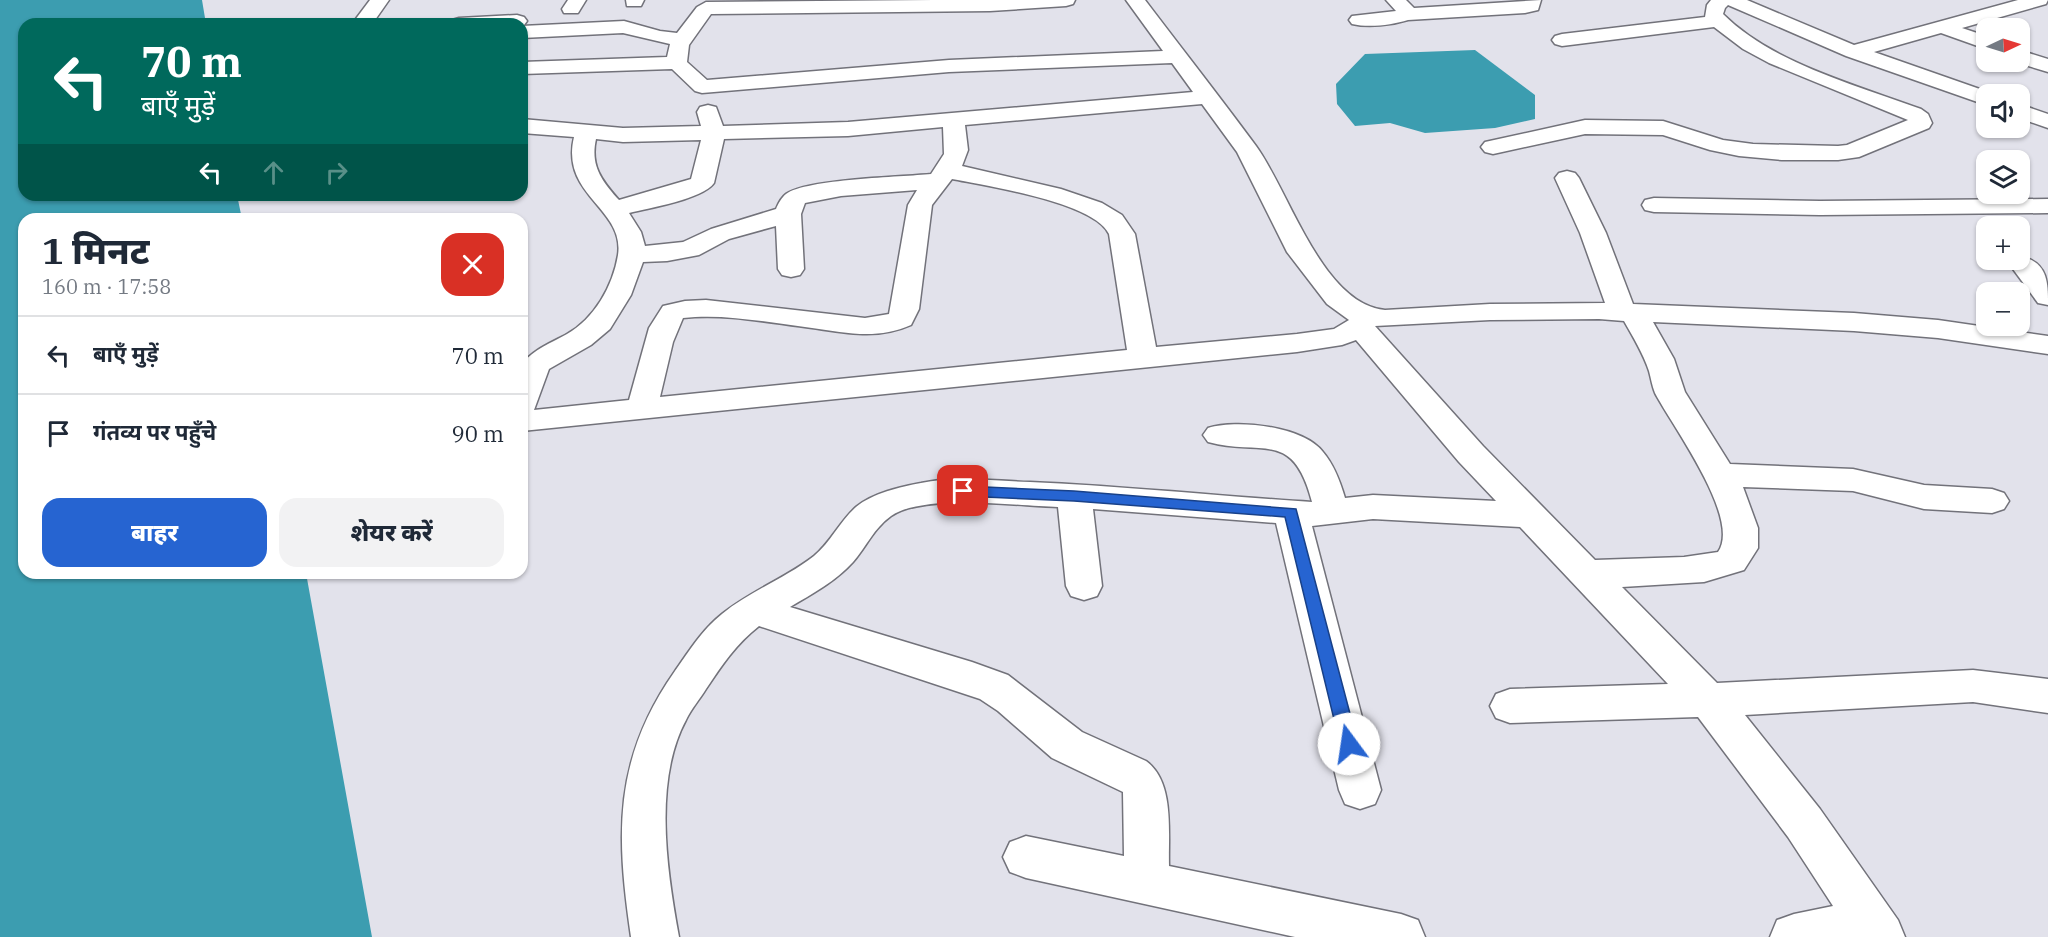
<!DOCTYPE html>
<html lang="hi">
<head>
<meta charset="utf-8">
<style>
	body { margin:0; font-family:"IBM Plex Serif","Noto Sans Devanagari",serif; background:#f2f2f3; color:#1f2937; height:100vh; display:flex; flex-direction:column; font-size:22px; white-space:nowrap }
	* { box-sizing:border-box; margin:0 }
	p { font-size:20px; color:#747a83 }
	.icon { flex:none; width:33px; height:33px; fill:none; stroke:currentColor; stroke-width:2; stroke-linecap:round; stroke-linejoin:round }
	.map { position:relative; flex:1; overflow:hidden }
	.sheet { position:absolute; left:18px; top:213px; width:510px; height:366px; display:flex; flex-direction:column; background:#fff; border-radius:18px; box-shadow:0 2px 4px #0004 }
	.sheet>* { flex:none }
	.banner { position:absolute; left:18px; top:18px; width:510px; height:183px; border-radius:18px; box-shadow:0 2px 4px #0004; background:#00695c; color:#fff; overflow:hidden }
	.needle { width:39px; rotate:86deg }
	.buttons { position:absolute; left:1976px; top:18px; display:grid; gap:12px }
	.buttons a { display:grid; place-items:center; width:54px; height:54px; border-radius:12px; background:#fff; box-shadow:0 2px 4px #0004; font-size:30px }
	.pin { position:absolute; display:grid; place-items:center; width:51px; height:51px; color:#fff; margin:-26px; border-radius:12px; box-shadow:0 3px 9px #0006 }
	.me { position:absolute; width:66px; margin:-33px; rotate:346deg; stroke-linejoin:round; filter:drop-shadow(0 0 4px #0008) }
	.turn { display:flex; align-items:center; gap:21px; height:126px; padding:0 24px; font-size:27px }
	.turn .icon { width:78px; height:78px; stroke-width:2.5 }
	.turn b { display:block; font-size:42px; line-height:51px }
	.lanes { display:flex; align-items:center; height:57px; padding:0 24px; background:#0003; justify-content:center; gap:30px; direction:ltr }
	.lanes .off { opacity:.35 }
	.round { display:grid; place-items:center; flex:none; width:63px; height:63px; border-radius:18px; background:#f2f2f3 }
	.summary { display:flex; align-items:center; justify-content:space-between; height:102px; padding:0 24px }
	h1 { font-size:36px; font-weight:800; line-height:45px }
	.action { display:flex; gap:12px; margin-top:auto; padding:12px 24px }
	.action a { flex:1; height:69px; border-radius:18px; background:#2664d1; color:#fff; font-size:24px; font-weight:800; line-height:69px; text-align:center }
	.action a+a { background:#f2f2f3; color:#1f2937 }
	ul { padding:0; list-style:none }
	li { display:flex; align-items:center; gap:18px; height:78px; padding:0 24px; border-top:2px solid #e0e1e3 }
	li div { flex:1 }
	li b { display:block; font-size:22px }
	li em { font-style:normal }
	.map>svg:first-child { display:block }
	.water { fill:#3c9db0 }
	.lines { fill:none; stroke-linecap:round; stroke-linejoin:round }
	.minor-casing { stroke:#72727a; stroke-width:3 }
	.minor { fill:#fff; fill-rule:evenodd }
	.route { fill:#2664d1; stroke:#194188; stroke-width:1.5 }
</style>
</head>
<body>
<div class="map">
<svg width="2048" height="937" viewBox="0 0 2048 937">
	<rect width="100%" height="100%" fill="#e2e2eb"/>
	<g class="water">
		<path d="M0 0H202L206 24H24V195H237L242 219H24V573H306L372 937H0Z"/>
		<path d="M1475 50 1535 95V119L1495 128 1425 133 1390 123 1355 126 1337 104 1336 84 1365 54Z"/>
	</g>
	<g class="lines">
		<g class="minor-casing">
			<g id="minor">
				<path d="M370 0H389L375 20V24H355V20Z"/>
				<path d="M568 0H586L578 13H564L562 9Z"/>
				<path d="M626 0H644L641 6H627Z"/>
				<path d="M934 0H1075L1073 4 1066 6 990 11 711 14 689 45 687 62 707 80 949 60 1163 51 1126 0H1145C1182 49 1220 97 1256 146 1289 191 1322 304 1385 310L1490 304 1605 303 1580 233 1555 178 1559 173 1567 171 1575 173 1579 178 1606 233 1633 304 1854 313 1938 320 2048 336V354L1938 338 1854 331 1653 322 1674 359 1685 392 1730 464 1853 469 1924 485 1992 489 2004 493 2009 501 2004 509 1992 513 1924 509 1853 491 1743 487 1758 528V548L1744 570 1704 582 1622 587 1717 683 1973 670 2048 679V713L1973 702 1745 715 1820 809 1898 920 1905 937H1770L1777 920 1794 914 1833 906 1788 837 1698 717 1510 723 1496 718 1490 706 1496 694 1510 689 1668 684 1520 527 1373 519 1312 526 1381 790 1375 804 1360 809 1345 804 1339 790 1276 523 1093 509 1102 586 1097 596 1084 600 1071 596 1066 586 1058 507C1017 506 924 493 891 516 874 528 866 547 853 562 836 581 812 594 790 607L972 662 1008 675 1082 732 1146 761C1175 782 1168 833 1169 866L1401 914 1418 920 1425 937H1295L1026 878 1010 872 1003 857 1010 842 1026 836 1124 856 1123 792 1052 758 998 711 980 699 759 626C736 644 722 665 706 689 700 699 691 709 686 720 653 781 667 872 679 937H631C616 835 613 759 675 671 689 651 702 630 722 614 750 591 786 578 814 556 831 542 840 521 856 507 873 493 900 487 921 483 955 475 994 481 1030 482 1124 486 1218 496 1312 502 1293 428 1262 457 1208 442L1203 435 1208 428C1237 419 1303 426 1323 452 1334 465 1340 481 1345 498L1373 495 1496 501 1459 462 1356 340 1342 345 1297 352 522 431V364C534 349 551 343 567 334 594 319 613 286 618 255 625 208 560 196 574 137L522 133V119L623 128 701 126 697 112 700 107 708 105 716 107 723 126 848 122 1193 92 1172 63 949 72 702 93 695 91 672 69 522 74V62L667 57 670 44 623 33 522 38V26L624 21 660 31 677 33 697 7 706 2ZM1202 104 1237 152 1287 252 1327 304 1349 320 1334 329 1297 334 1156 347 1135 234 1122 215 1102 203 1061 189 962 166 968 150 965 125ZM943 127 944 154 931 174C902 177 806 179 786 194 782 197 778 204 776 209L711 229 683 242 645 246 641 232 629 213C649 208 703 199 714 183L724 139 848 136ZM596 139 623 142 701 140 691 179 619 200C602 181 590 166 596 139ZM952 179C987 186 1094 202 1109 234L1127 350 660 397 673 342 683 318C725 313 770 323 812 328 846 333 878 340 911 325L919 309 932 205ZM917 190 908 205 889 314 865 318 706 300 685 301 663 306 649 328 629 400 534 410 549 369 591 345 610 329 631 295 643 262 667 261 699 255 729 239 776 226 778 269 782 275 791 277 800 275 804 269 801 214 805 203 841 196ZM1599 319 1624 321C1633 337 1643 353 1649 371 1651 378 1652 386 1655 393 1671 424 1742 519 1718 552L1684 557 1595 560 1483 446 1375 326 1490 320Z"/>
				<path d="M1386 0H1406L1414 8 1541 0 1538 10 1525 13 1408 20C1392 25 1369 28 1352 24L1349 20 1352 16 1396 11Z"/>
				<path d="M1711 0H1747L1854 45 2018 0H2048L2046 4 1962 28 1986 36V49L1941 33 1874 52 1994 94H1986V105L1846 56 1728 5 1725 8 1723 14C1772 63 1856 85 1921 109L1928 114 1932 123 1929 128 1859 157 1838 160H1782L1739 156 1710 150 1663 135 1585 134 1493 154 1485 152 1481 147 1485 142 1585 120 1663 121 1723 140 1753 144 1838 146 1847 145 1908 120 1769 63 1743 49 1714 27 1562 46 1555 44 1552 40 1555 36 1562 34 1705 17 1707 5Z"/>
				<path d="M517 15 524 17 527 21 524 25 449 24 452 20 459 18Z"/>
				<path d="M2019 50 2048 59V72L2015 62H2019Z"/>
				<path d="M2019 104 2048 114V128L2019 118Z"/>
				<path d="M1654 198 1820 201 2048 199V213L1820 215 1654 212 1645 210 1642 205 1645 200Z"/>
				<path d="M2023 257C2048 263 2048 284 2048 305L2038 303 2010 265 2013 260Z"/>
			</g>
		</g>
		<use href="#minor" class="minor"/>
	</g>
	<path class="route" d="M963 486 1074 491 1296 509 1358 744 1355 749 1349 751 1343 749 1340 744 1285 517 1074 501 963 496 956 491Z"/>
</svg>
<div class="buttons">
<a><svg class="needle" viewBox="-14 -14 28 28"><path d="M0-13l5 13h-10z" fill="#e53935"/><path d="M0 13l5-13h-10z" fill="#747a83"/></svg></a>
<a><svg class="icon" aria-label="sound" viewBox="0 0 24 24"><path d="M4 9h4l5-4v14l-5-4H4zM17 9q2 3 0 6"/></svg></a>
<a><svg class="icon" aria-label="layers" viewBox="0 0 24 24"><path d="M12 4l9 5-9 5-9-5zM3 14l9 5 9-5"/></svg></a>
<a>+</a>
<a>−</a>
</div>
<div class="pin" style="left:963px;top:491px;background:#d93025"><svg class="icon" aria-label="arrive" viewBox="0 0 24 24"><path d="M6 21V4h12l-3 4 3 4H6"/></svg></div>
<svg class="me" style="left:1349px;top:744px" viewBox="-20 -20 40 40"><circle r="19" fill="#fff"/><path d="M0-13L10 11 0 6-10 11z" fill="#2664d1"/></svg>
<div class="banner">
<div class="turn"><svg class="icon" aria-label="left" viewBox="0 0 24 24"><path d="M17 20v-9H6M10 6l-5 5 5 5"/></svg><div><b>70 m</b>बाएँ मुड़ें</div></div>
<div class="lanes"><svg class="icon" aria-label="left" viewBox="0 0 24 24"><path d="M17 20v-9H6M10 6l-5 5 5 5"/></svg><svg class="icon off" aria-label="ahead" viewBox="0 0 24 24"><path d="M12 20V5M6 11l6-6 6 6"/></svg><svg class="icon off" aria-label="right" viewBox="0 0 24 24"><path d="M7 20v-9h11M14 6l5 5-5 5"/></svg></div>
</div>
<section class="sheet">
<div class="summary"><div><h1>1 मिनट</h1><p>160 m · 17:58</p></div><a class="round" style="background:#d93025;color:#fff"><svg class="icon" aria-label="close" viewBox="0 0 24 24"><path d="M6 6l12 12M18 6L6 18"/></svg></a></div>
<ul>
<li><svg class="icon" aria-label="left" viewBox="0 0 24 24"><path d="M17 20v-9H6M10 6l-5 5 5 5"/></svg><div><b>बाएँ मुड़ें</b></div><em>70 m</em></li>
<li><svg class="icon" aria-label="arrive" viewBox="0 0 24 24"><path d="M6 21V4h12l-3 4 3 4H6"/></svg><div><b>गंतव्य पर पहुँचे</b></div><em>90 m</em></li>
</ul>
<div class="action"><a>बाहर</a><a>शेयर करें</a></div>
</section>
</div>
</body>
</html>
